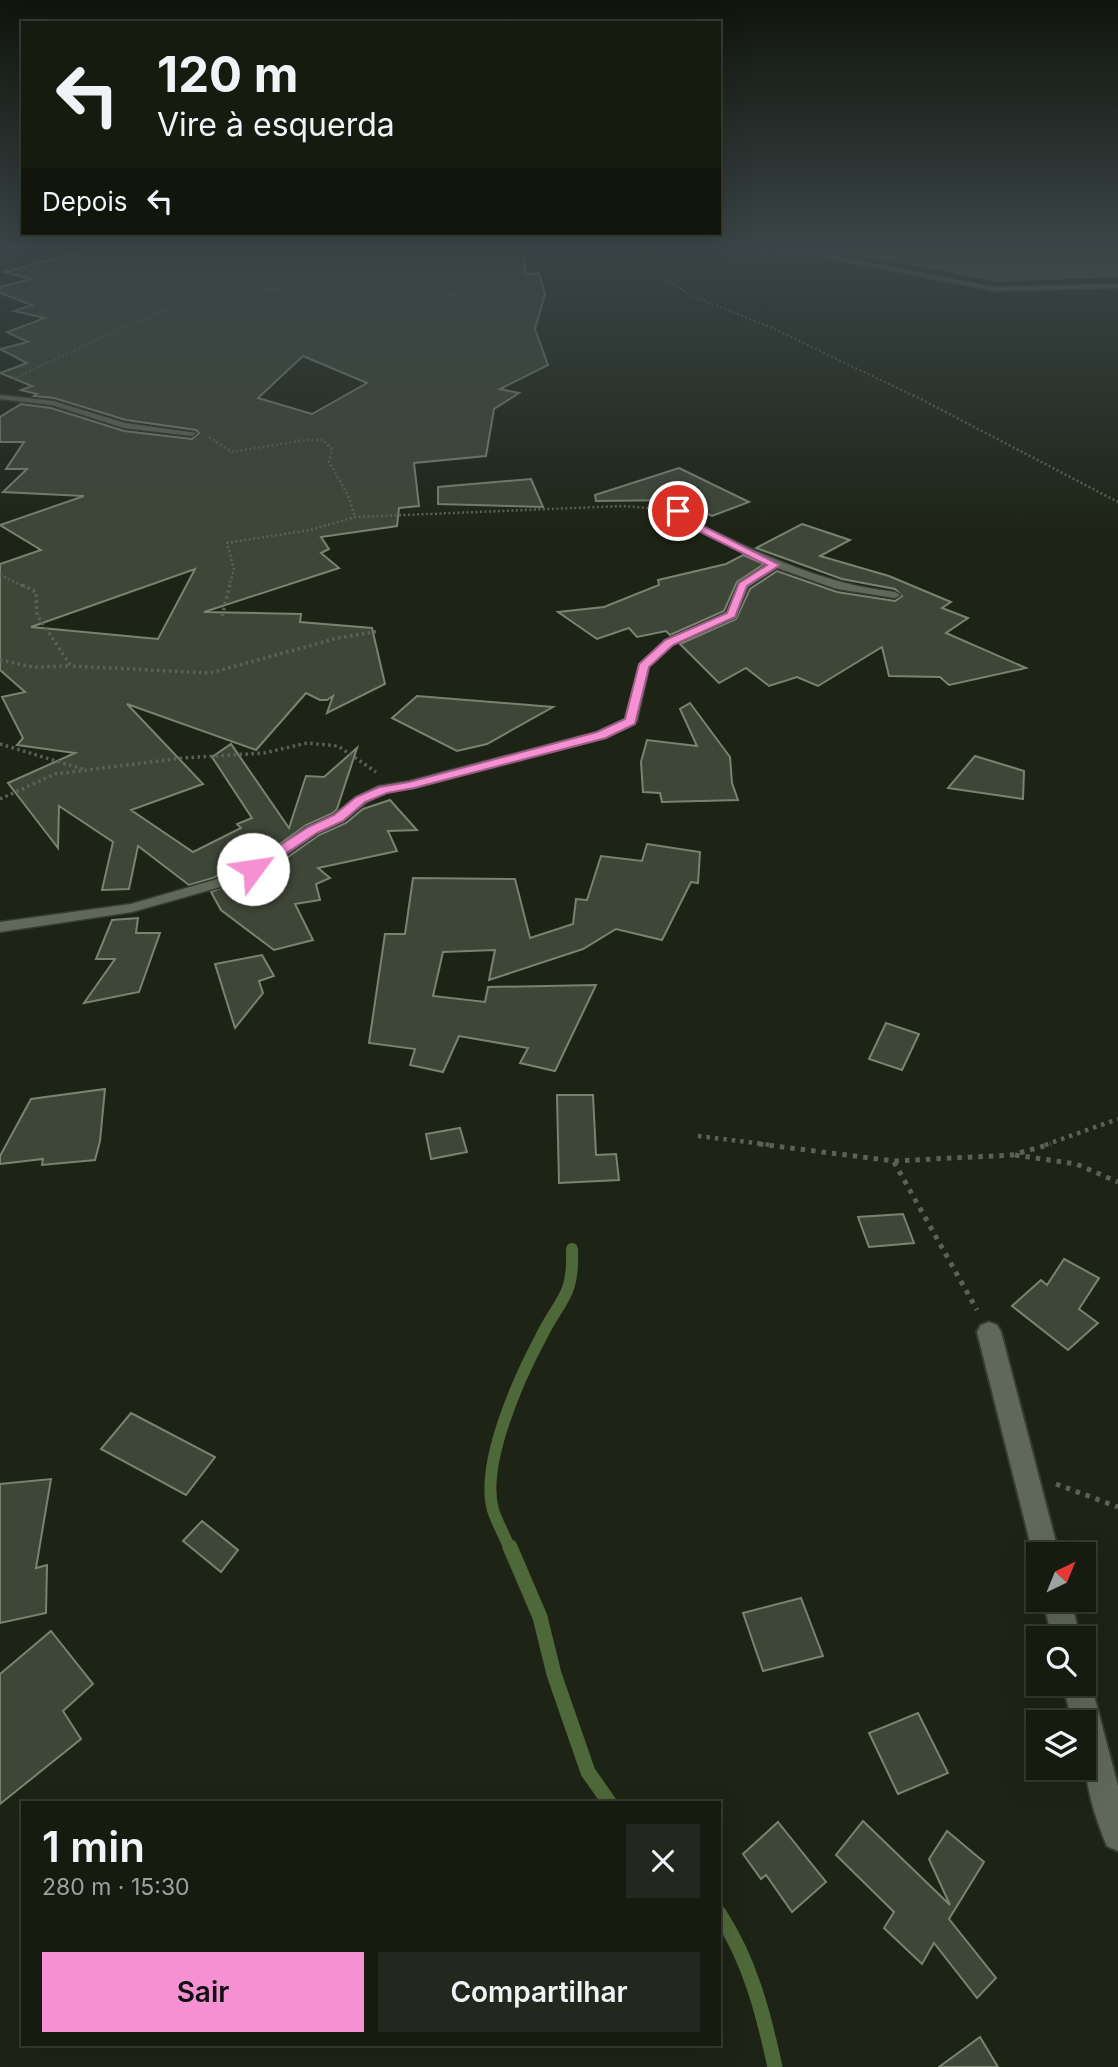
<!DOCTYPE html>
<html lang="pt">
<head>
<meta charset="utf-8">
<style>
	body { margin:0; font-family:Inter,sans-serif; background:#23281e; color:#f1f3f6; height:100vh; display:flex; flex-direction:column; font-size:26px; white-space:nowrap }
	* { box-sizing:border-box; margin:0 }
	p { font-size:23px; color:#9ea19f }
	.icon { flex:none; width:38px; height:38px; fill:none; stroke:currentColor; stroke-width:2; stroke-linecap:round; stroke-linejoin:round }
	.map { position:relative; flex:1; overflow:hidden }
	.sheet { position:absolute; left:21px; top:1801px; width:700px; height:245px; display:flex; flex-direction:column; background:#161b10; border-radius:0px; box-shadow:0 7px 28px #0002,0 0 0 2px #353930 }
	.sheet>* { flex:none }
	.banner { position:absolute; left:21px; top:21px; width:700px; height:214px; border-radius:0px; box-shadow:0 7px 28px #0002,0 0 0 2px #353930; background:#161b10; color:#f1f3f6; overflow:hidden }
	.needle { width:46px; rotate:43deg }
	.tools { position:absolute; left:1026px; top:1542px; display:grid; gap:14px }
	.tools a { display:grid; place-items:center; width:70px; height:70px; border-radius:0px; background:#161b10; box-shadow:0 7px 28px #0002,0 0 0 2px #353930; font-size:35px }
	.pin { position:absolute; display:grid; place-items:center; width:60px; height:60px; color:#fff; margin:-30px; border:4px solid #fff; border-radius:50%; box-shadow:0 2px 7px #0007 }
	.me { position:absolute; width:77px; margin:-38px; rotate:59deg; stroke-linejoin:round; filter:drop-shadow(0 0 5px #0008) }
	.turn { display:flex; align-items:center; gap:24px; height:147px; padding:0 21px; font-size:32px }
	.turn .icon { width:91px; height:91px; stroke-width:2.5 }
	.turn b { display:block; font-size:49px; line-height:60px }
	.then { display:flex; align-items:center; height:66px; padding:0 21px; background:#0003; gap:14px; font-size:26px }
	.round { display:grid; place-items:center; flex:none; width:74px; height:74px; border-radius:0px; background:#23281e }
	.headline { display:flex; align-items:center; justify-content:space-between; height:119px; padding:0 21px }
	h1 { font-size:42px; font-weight:600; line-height:52px }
	.action { display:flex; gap:14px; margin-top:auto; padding:14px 21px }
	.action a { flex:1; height:80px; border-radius:0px; background:#f591d2; color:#111; font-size:28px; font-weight:600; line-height:80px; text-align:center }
	.action a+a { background:#23281e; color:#f1f3f6 }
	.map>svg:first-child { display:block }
	.water { fill:#4f6839 }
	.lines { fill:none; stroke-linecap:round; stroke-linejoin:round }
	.stream-far1 { stroke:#4f6839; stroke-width:12 }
	.stream { stroke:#4f6839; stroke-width:15 }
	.building { fill:#3e4637; stroke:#798372; stroke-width:2; fill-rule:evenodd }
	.service-casing { stroke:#373c33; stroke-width:3 }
	.minor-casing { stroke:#373c33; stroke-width:4 }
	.path-far4 { stroke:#5b6255; stroke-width:2; stroke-dasharray:2 2.5; stroke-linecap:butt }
	.path-far3 { stroke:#5b6255; stroke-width:2.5; stroke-dasharray:2 2.5; stroke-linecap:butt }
	.path-far2 { stroke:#5b6255; stroke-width:3.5; stroke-dasharray:2.5 3.5; stroke-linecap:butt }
	.path-far1 { stroke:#5b6255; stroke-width:4.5; stroke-dasharray:3.5 5; stroke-linecap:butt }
	.path { stroke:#5b6255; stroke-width:5; stroke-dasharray:4.5 6; stroke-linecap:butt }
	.service { fill:#606959; fill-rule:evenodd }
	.minor { fill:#606959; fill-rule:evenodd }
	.route { fill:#f591d2; stroke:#9f5e88; stroke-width:2 }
</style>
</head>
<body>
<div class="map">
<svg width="1118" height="2067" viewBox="0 0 1118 2067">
	<rect width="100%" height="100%" fill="#1d2416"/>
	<path class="water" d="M822 248H1118V277L998 282Z"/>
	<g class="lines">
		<path class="stream-far1" d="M510 1549C505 1536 497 1523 493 1510 480 1464 519 1378 541 1337 560 1298 574 1298 572 1249"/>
		<g class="stream">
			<path d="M510 1547 540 1617 554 1674 588 1772 609 1802"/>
			<path d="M719 1913C750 1961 763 2012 775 2067"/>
		</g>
	</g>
	<g class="building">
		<path d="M93 248H514L524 249 525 275 539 273 545 294 535 329 548 365 500 389 519 393 494 409 486 456 414 463 419 506 399 508 397 526 321 537 329 549 321 553 339 568 204 612 301 614 300 622 372 628 385 684 327 713 333 696 327 700H320L306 693 256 750 127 704 203 784 131 810 193 852 241 828 237 824 252 818 212 757 231 744 289 828 306 776 324 777 357 748 337 809 333 813 306 825 270 851 213 878 189 885 138 846 129 889 102 890 113 842 59 806 58 848 8 783 75 753 17 745 23 738 2 697 25 692 0 670V564L41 550 0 525 84 496 3 492 27 469H6L24 442H0V417L21 404 51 408 124 431 192 439 199 433 196 430 126 420 54 398 34 396 37 394 21 390 32 386 0 373 27 363 0 349 28 342 7 332 45 318 14 311 32 305 0 293V287L31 279 5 272ZM303 356 367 383 312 414 258 398ZM195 569 158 639 31 627Z"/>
		<path d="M679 468 749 502 712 516 679 500 596 501 595 495Z"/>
		<path d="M531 479 543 507 438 504V487Z"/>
		<path d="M802 524 850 540 820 556 889 576 951 602 942 608 968 618 946 633 1026 668 949 685 940 677 889 676 882 647 818 686 797 677 769 686 746 668 719 683 680 644 736 619 750 589 777 571 837 592 895 601 902 596 895 589 842 579 756 548Z"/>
		<path d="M743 555 764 564 737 582 724 611 670 635 666 631 637 637 629 628 597 639 558 612 604 607 659 585 658 580 726 564Z"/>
		<path d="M417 696 553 707 487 744 457 751 392 718Z"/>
		<path d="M690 703 730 757 732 783 738 800 662 802 660 793 643 792 641 762 647 740 697 746 680 709Z"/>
		<path d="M975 756 1024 771 1023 799 948 788Z"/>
		<path d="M390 800 417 830 388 831 397 851 318 868 330 878 316 884 320 900 295 904 313 940 274 950 221 910 211 892 282 861 319 835 346 823 363 809Z"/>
		<path d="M647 844 700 852 698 883 691 882 662 940 616 929 583 949 489 980 495 950 443 952 433 996 485 1002 488 987 596 985 555 1071 520 1063 528 1048 459 1036 443 1072 410 1065 415 1049 369 1043 385 934H405L413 878 515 879 530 938 573 924 576 899 587 900 601 856 642 861Z"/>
		<path d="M138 918 136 933H160L139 992 84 1003 115 959H96L112 920Z"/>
		<path d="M262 955 274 976 259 981 263 993 235 1028 215 964Z"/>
		<path d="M886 1023 919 1034 902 1070 869 1059Z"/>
		<path d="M105 1089 100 1141 95 1160 42 1165 43 1159 0 1164V1156L31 1099Z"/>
		<path d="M557 1095H593L596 1155 616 1154 619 1180 559 1183Z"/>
		<path d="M460 1128 467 1152 431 1159 426 1134Z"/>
		<path d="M903 1214 914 1243 869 1247 858 1217Z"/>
		<path d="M1064 1259 1099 1278 1079 1309 1098 1323 1068 1350 1012 1306 1041 1280 1047 1285Z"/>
		<path d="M131 1413 215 1457 186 1495 101 1449Z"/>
		<path d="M51 1479 36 1568 47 1565 46 1613 0 1623V1484Z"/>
		<path d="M202 1521 238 1550 221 1572 183 1541Z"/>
		<path d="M801 1598 823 1656 763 1671 743 1613Z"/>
		<path d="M51 1631 93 1684 63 1711 81 1739 0 1804V1674Z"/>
		<path d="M918 1713 948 1773 898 1794 869 1733Z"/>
		<path d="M863 1821 950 1905 929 1859 947 1831 984 1862 949 1919 996 1978 977 1998 934 1943 922 1964 884 1928 894 1912 836 1855Z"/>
		<path d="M778 1822 826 1882 792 1912 766 1875 761 1879 743 1854Z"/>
		<path d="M980 2037 998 2067H939Z"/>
	</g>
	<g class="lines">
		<g class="service-casing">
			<g id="service">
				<path d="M778 248H791L994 287 1118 284V288L994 291Z"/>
				<path d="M0 395 53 401 125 423 196 433 192 436 124 428 52 405 0 399Z"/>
				<path d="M678 508 690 520C757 552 821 584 895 592L900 595 895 598 837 589 777 568 748 587 735 617 673 644 649 667 637 721 605 738 414 788 386 792 366 803 344 821 318 833 281 859 224 886 132 912 0 932V922L131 904 214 880 271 853 308 827 334 815 356 797 378 786 409 781 597 732 625 719 640 664 665 640 726 613 739 583 769 564 684 524 673 511Z"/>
			</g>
		</g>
		<g class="minor-casing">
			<g id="minor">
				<path d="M989 1322 997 1325 1001 1332 1059 1554H1038V1564L1033 1554 977 1332 981 1325Z"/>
				<path d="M1043 1600H1071L1080 1638H1052Z"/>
				<path d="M1083 1672 1087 1674 1091 1684 1118 1786V1851L1107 1846C1088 1801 1083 1770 1083 1722H1072L1063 1684H1083Z"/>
			</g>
		</g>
		<g class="path-far4">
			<path d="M538 248 553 255"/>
			<path d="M639 248 648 265 661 277 692 296 770 327 916 397"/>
			<path d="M0 256 18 248"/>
			<path d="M13 379 131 324 180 304 234 288 313 290 368 287 474 297"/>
		</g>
		<g class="path-far3">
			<path d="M913 395 1118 502"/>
			<path d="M209 437 232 452 306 440H323L332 449 329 462 348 495 355 517"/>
			<path d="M0 575 25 587"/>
			<path d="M229 587 234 569 227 543 310 530 355 517 623 506 660 509"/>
		</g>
		<g class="path-far2">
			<path d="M22 585 36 592 37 615 71 666 210 673 338 638 379 631"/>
			<path d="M222 616 230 585"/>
			<path d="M0 660 33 667 70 666"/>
			<path d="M0 744 86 770"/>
			<path d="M0 799 55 774 183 758 264 753 307 743 338 746 376 772"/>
		</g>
		<g class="path-far1">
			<path d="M698 1136 772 1145"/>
			<path d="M1045 1145 1118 1119"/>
		</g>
		<g class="path">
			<path d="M759 1144 894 1161 1012 1155 1051 1144"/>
			<path d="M1015 1155 1076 1164 1118 1182"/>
			<path d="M894 1162 977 1310"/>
			<path d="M1056 1484 1118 1507"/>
		</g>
		<use href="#service" class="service"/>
		<use href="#minor" class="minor"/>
	</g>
	<linearGradient id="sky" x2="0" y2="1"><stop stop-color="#10140c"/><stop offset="0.46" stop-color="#3a4547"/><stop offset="1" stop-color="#3a4547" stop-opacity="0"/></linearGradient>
	<rect width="1118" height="537" fill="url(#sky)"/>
	<path class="route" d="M675 509H681L691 520 780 565 747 586 735 617 673 645 649 667 635 724 606 738 414 788 387 793 365 802 343 821 317 833 258 872H248V866L308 827 334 815 356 797 379 787 409 782 597 732 625 719 639 664 665 640 727 613 739 583 767 565 684 524 673 511Z"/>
</svg>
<div class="tools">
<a><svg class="needle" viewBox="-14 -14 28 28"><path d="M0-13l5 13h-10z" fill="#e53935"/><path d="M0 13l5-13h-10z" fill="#9ea19f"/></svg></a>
<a><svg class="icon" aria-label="search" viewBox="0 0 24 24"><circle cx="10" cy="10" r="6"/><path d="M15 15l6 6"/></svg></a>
<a><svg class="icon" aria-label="layers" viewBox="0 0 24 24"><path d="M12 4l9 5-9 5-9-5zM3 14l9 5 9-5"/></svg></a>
</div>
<div class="pin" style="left:678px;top:511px;background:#d93025"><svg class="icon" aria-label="arrive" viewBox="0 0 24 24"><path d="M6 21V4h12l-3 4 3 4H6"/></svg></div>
<svg class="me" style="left:253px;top:869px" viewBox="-20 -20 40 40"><circle r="19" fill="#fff"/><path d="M0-13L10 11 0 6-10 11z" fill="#f591d2"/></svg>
<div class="banner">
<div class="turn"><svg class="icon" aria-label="left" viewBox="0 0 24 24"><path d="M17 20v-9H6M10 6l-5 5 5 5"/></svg><div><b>120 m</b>Vire à esquerda</div></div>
<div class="then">Depois<svg class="icon" aria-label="left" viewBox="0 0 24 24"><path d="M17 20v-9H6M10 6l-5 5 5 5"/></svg></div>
</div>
<section class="sheet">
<div class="headline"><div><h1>1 min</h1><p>280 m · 15:30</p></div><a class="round"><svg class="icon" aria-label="close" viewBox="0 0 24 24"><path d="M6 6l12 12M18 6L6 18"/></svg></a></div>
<div class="action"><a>Sair</a><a>Compartilhar</a></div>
</section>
</div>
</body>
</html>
